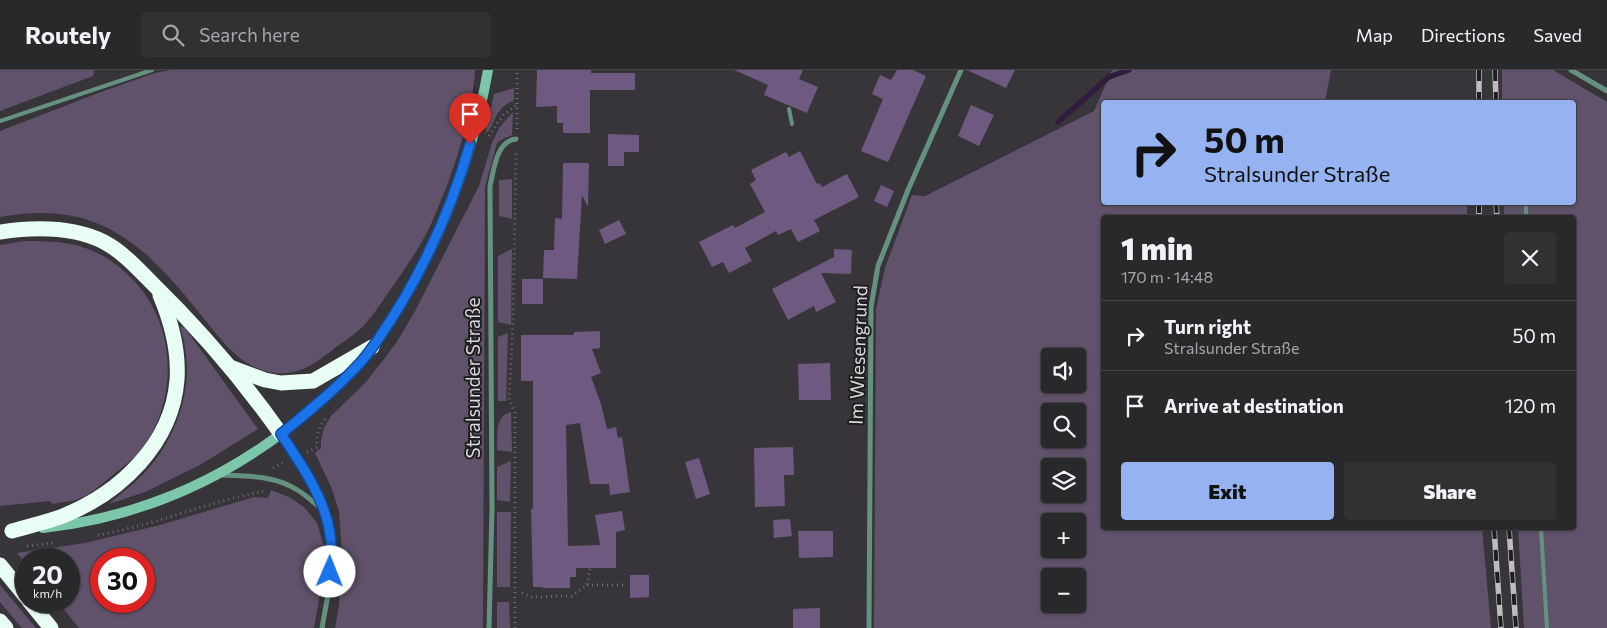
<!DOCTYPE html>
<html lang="en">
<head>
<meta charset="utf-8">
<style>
	body { margin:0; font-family:Commissioner,sans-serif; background:#313033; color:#f1f3f6; height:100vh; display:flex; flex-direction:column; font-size:19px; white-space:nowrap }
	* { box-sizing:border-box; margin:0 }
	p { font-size:16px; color:#a5a6a9 }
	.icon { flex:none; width:28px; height:28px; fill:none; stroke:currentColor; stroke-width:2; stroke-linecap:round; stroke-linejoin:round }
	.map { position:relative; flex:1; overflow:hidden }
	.sheet { position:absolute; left:1101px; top:145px; width:475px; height:315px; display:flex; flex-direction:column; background:#29282b; border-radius:5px; box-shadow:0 1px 4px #0004,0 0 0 1px #454447 }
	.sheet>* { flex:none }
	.hud { position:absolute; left:1101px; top:30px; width:475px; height:105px; border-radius:5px; box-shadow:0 1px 4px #0004,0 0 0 1px #454447; background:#95b2f1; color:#111; overflow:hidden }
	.fabs { position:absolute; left:1041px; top:278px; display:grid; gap:10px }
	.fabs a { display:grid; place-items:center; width:45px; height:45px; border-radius:5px; background:#29282b; box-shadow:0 1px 4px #0004,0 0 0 1px #454447; font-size:25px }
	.speed { position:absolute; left:15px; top:478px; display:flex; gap:10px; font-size:25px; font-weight:700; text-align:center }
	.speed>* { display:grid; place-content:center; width:65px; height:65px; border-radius:50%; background:#29282b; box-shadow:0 1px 4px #0004,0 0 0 1px #454447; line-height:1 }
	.speed small { font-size:12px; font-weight:400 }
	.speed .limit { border:8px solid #d22; background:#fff; color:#111 }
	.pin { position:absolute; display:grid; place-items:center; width:42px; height:42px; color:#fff; margin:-51px -21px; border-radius:50% 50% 50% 0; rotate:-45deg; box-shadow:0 0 5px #0007 }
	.pin .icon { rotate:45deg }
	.me { position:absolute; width:55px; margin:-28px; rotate:1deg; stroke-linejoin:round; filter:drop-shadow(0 0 4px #0008) }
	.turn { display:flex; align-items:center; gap:18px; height:105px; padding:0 20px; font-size:22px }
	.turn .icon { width:65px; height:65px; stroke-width:2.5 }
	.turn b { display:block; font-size:35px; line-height:42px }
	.round { display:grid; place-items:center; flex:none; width:52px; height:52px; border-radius:5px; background:#313033 }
	.head { display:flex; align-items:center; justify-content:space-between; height:85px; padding:0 20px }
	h1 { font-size:30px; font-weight:800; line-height:38px }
	.action { display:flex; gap:10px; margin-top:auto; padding:10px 20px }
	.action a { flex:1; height:58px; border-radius:5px; background:#95b2f1; color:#111; font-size:20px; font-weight:800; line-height:58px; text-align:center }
	.action a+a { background:#313033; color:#f1f3f6 }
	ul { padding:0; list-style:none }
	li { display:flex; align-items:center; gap:15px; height:70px; padding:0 20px; border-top:1px solid #454447 }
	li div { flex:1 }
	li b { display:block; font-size:19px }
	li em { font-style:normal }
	header { display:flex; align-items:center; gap:30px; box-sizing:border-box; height:70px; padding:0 25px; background:#29282b; border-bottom:1px solid #454447 }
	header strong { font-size:24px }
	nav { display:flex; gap:28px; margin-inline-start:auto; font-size:18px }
	.search { width:350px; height:45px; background:#313033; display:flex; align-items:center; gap:12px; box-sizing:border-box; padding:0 18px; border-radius:5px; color:#a5a6a9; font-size:19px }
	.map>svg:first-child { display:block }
	.green { fill:#5f526a; fill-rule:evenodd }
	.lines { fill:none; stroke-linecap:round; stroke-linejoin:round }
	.stream { stroke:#2f1c3e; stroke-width:5.5 }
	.building { fill:#6e5980 }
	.path { stroke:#6e6c70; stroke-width:3; stroke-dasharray:1 4; stroke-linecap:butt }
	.lane { stroke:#659280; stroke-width:4 }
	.street { stroke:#659280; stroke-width:5 }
	.secondary { stroke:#7cc6aa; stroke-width:10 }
	.highway { stroke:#e8fdf4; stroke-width:15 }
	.rail-casing { stroke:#bebcc0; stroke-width:5.5 }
	.rail { stroke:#1e1d1f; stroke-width:4; stroke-dasharray:11; stroke-linecap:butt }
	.route-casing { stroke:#114b97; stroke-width:12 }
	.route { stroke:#1a73e8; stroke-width:9 }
	.labels { text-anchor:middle; stroke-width:4; stroke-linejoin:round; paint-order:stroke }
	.street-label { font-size:19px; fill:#d9d7da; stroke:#1e1d1f }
</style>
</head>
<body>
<header>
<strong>Routely</strong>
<div class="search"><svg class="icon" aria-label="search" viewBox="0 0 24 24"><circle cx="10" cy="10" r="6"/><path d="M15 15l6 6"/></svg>Search here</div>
<nav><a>Map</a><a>Directions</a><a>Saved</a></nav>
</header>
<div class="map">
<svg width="1607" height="558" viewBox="0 0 1607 558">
	<rect width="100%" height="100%" fill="#373539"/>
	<g class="green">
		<path d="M0 0H94L93 6 0 41Z"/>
		<path d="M171 0H475C472 49 452 107 432 152 421 176 405 199 390 220 381 233 372 248 360 259 353 266 344 271 336 277 314 295 295 309 265 301 239 294 221 270 205 250 147 177 101 128 0 147V61L101 22 155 3Z"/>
		<path d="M1112 0H1331L1325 32H1104V132H1467V147L1104 148V458H1482L1491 558H874L876 239 885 198 912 125 925 126 1094 41ZM1050 286H1078V314H1050ZM1050 341H1078V369H1050ZM1050 396H1078V424H1050ZM1050 451H1078V479H1050ZM1050 506H1078V534H1050Z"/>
		<path d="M1502 0H1553L1607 32V558H1524L1518 458H1574V148L1504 147V133L1574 132V32H1502Z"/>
		<path d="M514 18V30C507 33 502 37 498 43 493 51 492 59 485 64L494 24Z"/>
		<path d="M513 42 512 65 503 69 497 73 485 117 483 558H335L339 536 342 484 339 442 332 419 315 383 321 378V370L324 358 331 346 365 313 381 293 396 273 414 243 479 116 492 73 499 58Z"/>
		<path d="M512 109V149L499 146V110Z"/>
		<path d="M24 171C46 171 68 171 88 179 110 187 130 204 144 223 175 266 175 325 148 370 140 385 126 394 113 405 102 414 90 425 76 430 69 432 61 432 53 434L50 431 0 436V175Z"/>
		<path d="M512 179 511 255 498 252V186Z"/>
		<path d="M180 256 185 258 258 359 200 395 145 422 109 434C121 423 136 413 147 400 175 369 193 321 185 278 184 271 182 263 180 256Z"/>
		<path d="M508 263 506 331H498V267Z"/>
		<path d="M511 342 512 382 497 380C498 365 494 347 511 342Z"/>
		<path d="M511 391 510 432 497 430V397Z"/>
		<path d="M271 420 289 427 304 437 317 453 324 476 321 518 314 558H79L57 531H69V489H26V494L17 483 85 473 160 455 254 427 268 428ZM101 489H144V531H101Z"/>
		<path d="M497 442H511L510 517H497Z"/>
		<path d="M0 515 36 558H22L0 532Z"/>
		<path d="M497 532H509L510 558H497Z"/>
	</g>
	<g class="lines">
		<path class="stream" d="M1058 52 1109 7 1129 0"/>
	</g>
	<g class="building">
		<path d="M537 0H591V3H635V20H590V63H563V53H557V36L536 37Z"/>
		<path d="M734 0H803L799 9 818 17 807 43 764 25 768 15Z"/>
		<path d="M897 0H913L926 6 888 92 861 81 883 29 872 24 880 5 891 10Z"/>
		<path d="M967 0H1015L1006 18Z"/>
		<path d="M971 35 994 45 979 76 958 66Z"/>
		<path d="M608 64 639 65V82H624V96H608Z"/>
		<path d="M800 81 817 114 820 113 822 117 847 104 859 127 814 150 820 161 798 172 791 159 778 165 776 161 745 178 752 191 729 203 723 192 712 197 699 172 733 155 735 158 765 142 750 114 756 110 751 100 786 82 789 87Z"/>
		<path d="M563 93H589L588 137 582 125 577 209 543 208 544 180H554L555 148 562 149Z"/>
		<path d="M881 115 894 121 887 137 874 131Z"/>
		<path d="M619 150 626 164 605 174 599 160Z"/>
		<path d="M834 179 852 180 851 204 821 203 836 232 816 242 814 236 788 250 772 219 834 187Z"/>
		<rect x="522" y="209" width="21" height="25"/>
		<path d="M600 261V278L592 279 601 303 591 307 601 334 607 359 616 357 618 368 622 367 630 422 610 425 609 414H590L580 353 566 355 568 476 600 475 595 445 622 441 625 460 616 462V498H576V507H570V518H543V517H533L531 439H533V311H521V265H574V262Z"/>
		<path d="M830 293 831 330H799L798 294Z"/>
		<path d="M793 377 794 405H784L785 436 755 437 754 378Z"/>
		<path d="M699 388 710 424 696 429 685 392Z"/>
		<path d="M790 449 792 466 774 468 773 450Z"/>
		<path d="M798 461H833V487L799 488Z"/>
		<path d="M630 505H649V527L630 528Z"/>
		<path d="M820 538V558H793V539Z"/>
	</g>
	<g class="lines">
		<g class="path">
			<path d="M517 59V0"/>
			<path d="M489 66 503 45 518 34"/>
			<path d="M307 382 317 377C316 364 320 355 328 346"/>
			<path d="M273 398 285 392"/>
			<path d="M98 465C155 455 208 432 264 421"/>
			<path d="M27 476 53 473"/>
			<path d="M587 515H625"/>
			<path d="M522 523 530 527 572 526 587 515 590 498"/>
			<path d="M515 558V342L509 330 513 252 516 81"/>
		</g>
		<g class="lane">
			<path d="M789 39 792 54"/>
			<path d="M0 51 152 0"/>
			<path d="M1526 132V148"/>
			<path d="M1541 458 1547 558"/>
		</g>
		<g class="street">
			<path d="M1571 0 1607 21"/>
			<path d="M282 366C302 395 323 427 330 462 336 493 327 528 322 558"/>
			<path d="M219 405C246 406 275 405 299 421 307 426 315 434 323 440"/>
			<path d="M489 558 492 439 490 116C494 100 496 71 516 69"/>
			<path d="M869 558 871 237 878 196 908 120 961 0"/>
		</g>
		<path class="secondary" d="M43 458C151 446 243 402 323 329 340 313 359 296 373 277 432 196 471 98 488 0"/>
		<g class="highway">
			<path d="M0 162C34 157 72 156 104 172 123 182 138 199 153 214 200 260 243 310 281 364"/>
			<path d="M230 297 265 310 281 313 313 311 372 277"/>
			<path d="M12 461C29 456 47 452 63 446 120 423 172 374 177 310 179 281 171 251 160 225"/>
			<path d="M0 495 26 527"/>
			<path d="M29 531 51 558"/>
			<path d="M0 551 6 558"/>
		</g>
		<g class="rail-casing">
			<g id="rail">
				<path d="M1479 0V32"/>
				<path d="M1495 0 1496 32"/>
				<path d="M1479 132V148"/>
				<path d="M1496 132 1497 148"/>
				<path d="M1494 458 1501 558"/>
				<path d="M1509 458 1516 558"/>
			</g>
		</g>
		<use href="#rail" class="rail"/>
	</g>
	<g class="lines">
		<g class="route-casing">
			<path id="route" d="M330 502C331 490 332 476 330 464 325 428 301 394 281 364 308 342 336 319 360 293 376 275 388 254 401 234 431 183 454 131 470 74"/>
		</g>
		<use href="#route" class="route"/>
	</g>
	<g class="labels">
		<g class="street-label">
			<text transform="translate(858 285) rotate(-88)" y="7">Im Wiesengrund</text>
			<text transform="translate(473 308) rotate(-90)" y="7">Stralsunder Straße</text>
		</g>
	</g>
</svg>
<div class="fabs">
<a><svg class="icon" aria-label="sound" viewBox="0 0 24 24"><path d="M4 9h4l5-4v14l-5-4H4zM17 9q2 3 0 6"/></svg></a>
<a><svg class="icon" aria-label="search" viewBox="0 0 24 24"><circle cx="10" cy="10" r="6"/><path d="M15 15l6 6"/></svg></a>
<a><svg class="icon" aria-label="layers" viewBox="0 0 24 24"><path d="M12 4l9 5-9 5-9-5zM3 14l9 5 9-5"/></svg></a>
<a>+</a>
<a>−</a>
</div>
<div class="speed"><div>20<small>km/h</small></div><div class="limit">30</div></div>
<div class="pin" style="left:470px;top:74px;background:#d93025"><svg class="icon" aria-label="arrive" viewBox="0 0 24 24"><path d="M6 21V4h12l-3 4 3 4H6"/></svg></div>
<svg class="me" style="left:330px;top:502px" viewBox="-20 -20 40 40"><circle r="19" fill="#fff"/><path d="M0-13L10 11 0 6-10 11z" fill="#1a73e8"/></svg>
<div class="hud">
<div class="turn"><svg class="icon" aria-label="right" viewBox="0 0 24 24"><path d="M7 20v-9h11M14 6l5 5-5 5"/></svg><div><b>50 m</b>Stralsunder Straße</div></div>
</div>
<section class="sheet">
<div class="head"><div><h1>1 min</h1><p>170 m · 14:48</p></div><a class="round"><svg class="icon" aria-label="close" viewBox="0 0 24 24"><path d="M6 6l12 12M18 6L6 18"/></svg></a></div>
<ul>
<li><svg class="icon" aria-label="right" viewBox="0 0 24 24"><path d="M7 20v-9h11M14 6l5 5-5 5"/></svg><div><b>Turn right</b><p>Stralsunder Straße</p></div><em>50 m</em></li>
<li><svg class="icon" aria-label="arrive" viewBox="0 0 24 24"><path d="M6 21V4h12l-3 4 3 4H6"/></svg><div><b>Arrive at destination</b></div><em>120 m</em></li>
</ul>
<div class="action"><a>Exit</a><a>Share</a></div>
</section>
</div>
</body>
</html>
